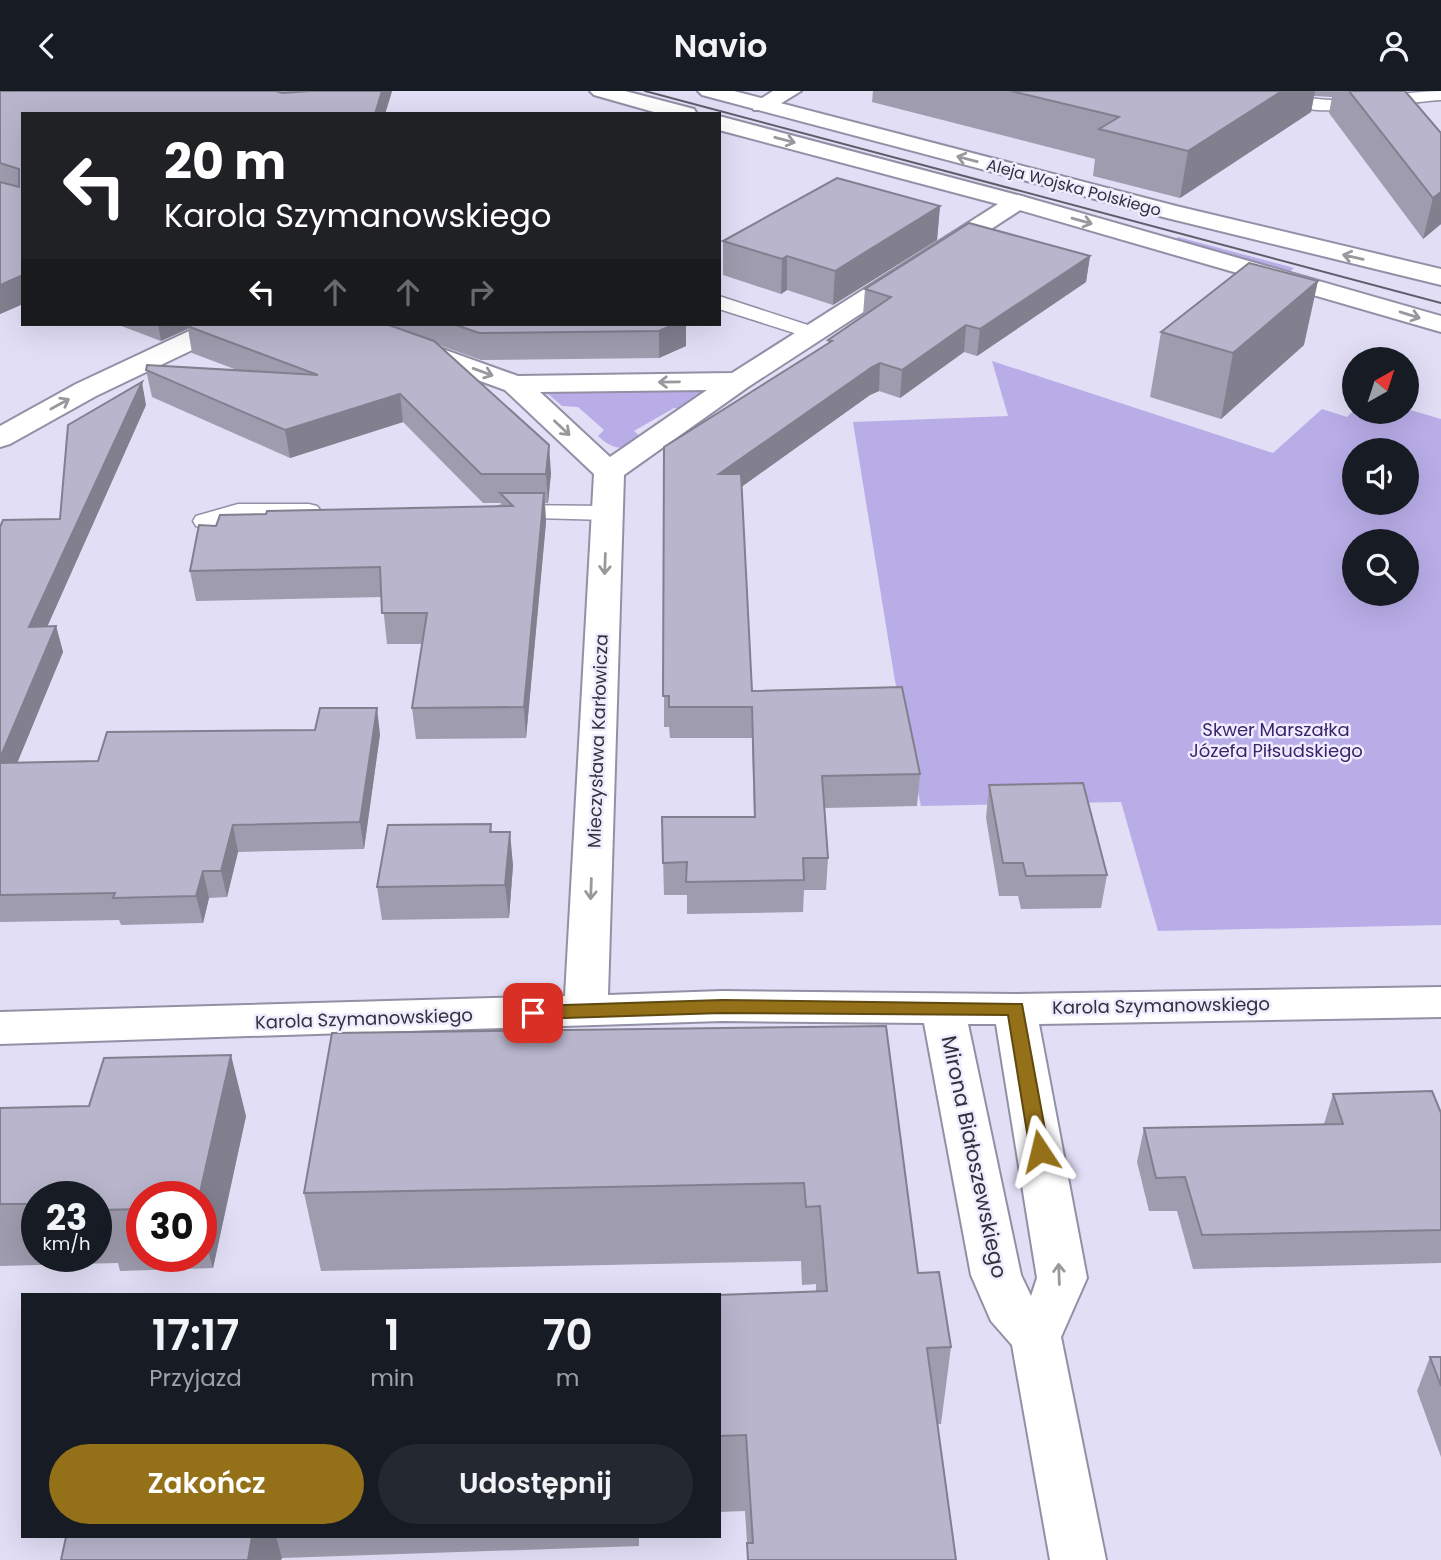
<!DOCTYPE html>
<html lang="pl">
<head>
<meta charset="utf-8">
<style>
	body { margin:0; font-family:Poppins,sans-serif; background:#242831; color:#f1f3f6; height:100vh; display:flex; flex-direction:column; font-size:26px; white-space:nowrap }
	* { box-sizing:border-box; margin:0 }
	p { font-size:23px; color:#9ea1a6 }
	.icon { flex:none; width:38px; height:38px; fill:none; stroke:currentColor; stroke-width:2; stroke-linecap:round; stroke-linejoin:round }
	.map { position:relative; flex:1; overflow:hidden }
	.drawer { position:absolute; left:21px; top:1202px; width:700px; height:245px; display:flex; flex-direction:column; background:#171b24; border-radius:0px; box-shadow:0 7px 28px #0002 }
	.drawer>* { flex:none }
	.guide { position:absolute; left:21px; top:21px; width:700px; height:214px; border-radius:0px; box-shadow:0 7px 28px #0002; background:#202124; color:#fff; overflow:hidden }
	.needle { width:46px; rotate:39deg }
	.fabs { position:absolute; left:1342px; top:256px; display:grid; gap:14px }
	.fabs a { display:grid; place-items:center; width:77px; height:77px; border-radius:50%; background:#171b24; box-shadow:0 7px 28px #0002; font-size:35px }
	.speed { position:absolute; left:21px; top:1090px; display:flex; gap:14px; font-size:35px; font-weight:700; text-align:center }
	.speed>* { display:grid; place-content:center; width:91px; height:91px; border-radius:50%; background:#171b24; box-shadow:0 7px 28px #0002; line-height:1 }
	.speed small { font-size:18px; font-weight:400 }
	.speed .limit { border:10px solid #d22; background:#fff; color:#111 }
	.pin { position:absolute; display:grid; place-items:center; width:60px; height:60px; color:#fff; margin:-30px; border-radius:14px; box-shadow:0 4px 10px #0006 }
	.me { position:absolute; width:77px; margin:-38px; rotate:350deg; stroke-linejoin:round; filter:drop-shadow(0 0 5px #0008) }
	.turn { display:flex; align-items:center; gap:24px; height:147px; padding:0 28px; font-size:32px }
	.turn .icon { width:91px; height:91px; stroke-width:2.5 }
	.turn b { display:block; font-size:49px; line-height:60px }
	.lanes { display:flex; align-items:center; height:66px; padding:0 28px; background:#0003; justify-content:center; gap:35px; direction:ltr }
	.lanes .off { opacity:.35 }
	.eta { display:flex; justify-content:space-evenly; align-items:center; height:119px; text-align:center }
	.eta b { font-size:42px; font-weight:600; line-height:49px }
	.cta { display:flex; gap:14px; margin-top:auto; padding:14px 28px }
	.cta a { flex:1; height:80px; border-radius:42px; background:#947018; color:#fff; font-size:28px; font-weight:600; line-height:80px; text-align:center }
	.cta a+a { background:#242831; color:#f1f3f6 }
	header { display:flex; justify-content:space-between; align-items:center; height:91px; padding:0 28px; background:#171b24; font-size:32px; font-weight:600 }
	.map>svg:first-child { display:block }
	.green { fill:#b9ade8; fill-rule:evenodd }
	.lines { fill:none; stroke-linecap:round; stroke-linejoin:round }
	.service-casing { stroke:#938fa5; stroke-width:3 }
	.minor-casing { stroke:#938fa5; stroke-width:4 }
	.tertiary-casing { stroke:#938fa5; stroke-width:4 }
	.service { fill:#fff; fill-rule:evenodd }
	.minor { fill:#fff; fill-rule:evenodd }
	.tertiary { fill:#fff; fill-rule:evenodd }
	.tram { stroke:#5f5d6a; stroke-width:2 }
	.wall { fill:#9f9caf; fill-rule:evenodd }
	.shaded-wall { fill:#827f8f }
	.building { fill:#b9b5cc; stroke:#827f8f; stroke-width:2 }
	.oneway { stroke:#99989c }
	.route { fill:#947018; stroke:#604910; stroke-width:2 }
	.labels { text-anchor:middle; stroke-width:5; stroke-linejoin:round; paint-order:stroke }
	.far-street-label { font-size:16px; fill:#33313a; stroke:#efecff }
	.park-label { font-size:18px; fill:#3b2469; stroke:#efecff }
	.street-label { font-size:18px; fill:#33313a; stroke:#efecff }
	.near-street-label { font-size:21px; fill:#33313a; stroke:#efecff }
</style>
</head>
<body>
<header><svg class="icon" aria-label="back" viewBox="0 0 24 24"><path d="M15 5l-7 7 7 7"/></svg>Navio<svg class="icon" aria-label="person" viewBox="0 0 24 24"><circle cx="12" cy="8" r="4"/><path d="M4 21q1-7 8-7t8 7"/></svg></header>
<div class="map">
<svg width="1441" height="1469" viewBox="0 0 1441 1469">
	<rect width="100%" height="100%" fill="#e2def6"/>
	<g class="green">
		<path d="M1178 146 1294 177 1289 181 1176 148Z"/>
		<path d="M992 270 1273 362 1322 318 1347 326 1354 319 1407 318 1441 328V834L1158 840 1121 711 921 715 895 590 853 331 1008 325ZM1354 359H1407V411H1354ZM1354 450H1407V502H1354Z"/>
		<path d="M686 294 701 297 707 302 687 318 674 317 634 340 643 348C625 360 614 360 598 345L604 339 578 316 562 315 547 302 549 299 611 296 618 300H678Z"/>
	</g>
	<g class="lines">
		<g class="service-casing">
			<g id="service">
				<path d="M1266 0C1288 0 1308 9 1331 9 1368 10 1404 0 1441 0V9C1398 11 1297 36 1266 0Z"/>
				<path d="M719 205 820 238 823 242 813 248 719 218Z"/>
				<path d="M238 413H309L317 415 321 420 317 425 309 427H240L205 437 196 435 193 430 196 425Z"/>
				<path d="M505 414 607 415 615 417 619 422 615 427 607 429 497 426 493 421 497 416Z"/>
			</g>
		</g>
		<g class="minor-casing">
			<g id="minor">
				<path d="M773 0H801L770 19H754L751 14Z"/>
				<path d="M1017 104 1025 106 1029 111 1025 116 748 296 624 384 608 904 722 900 1015 903 1441 896V926L1039 933 1087 1187 1061 1246 1106 1469H1050L1012 1254 991 1230 971 1184 924 932 722 930 0 953V921L565 905 594 383 505 299 340 239 336 233H373L518 285 732 282 1009 106ZM707 299 610 366 540 301ZM968 933H996L1037 1187 1031 1205 1021 1184Z"/>
				<path d="M204 233H238L234 239 96 305 10 353 0 356V335L76 293Z"/>
			</g>
		</g>
		<g class="tertiary-casing">
			<g id="tertiary">
				<path d="M590 0H625L694 18 697 23H661L594 4Z"/>
				<path d="M698 0H734L1176 115 1441 178V194L1163 126 702 4Z"/>
				<path d="M719 25 1025 106 1441 225V241L1009 116 719 39Z"/>
			</g>
		</g>
		<use href="#service" class="service"/>
		<use href="#minor" class="minor"/>
		<use href="#tertiary" class="tertiary"/>
		<path class="tram" d="M645 0 1441 212"/>
	</g>
	<g class="wall">
		<path d="M0 0H392L385 23H23V213L0 223Z"/>
		<path d="M873 0H1405L1441 42V133L1423 148 1329 22 1332 6 1314 5 1311 21 1180 107 1093 85 1095 68 872 11Z"/>
		<path d="M940 115 937 149 833 214 787 199 781 203 723 184V150Z"/>
		<path d="M1090 165 1086 191 977 265 964 261 900 307 879 300 870 304 741 396 752 600 920 683 917 715 824 717 828 767 826 799H804L803 821 687 823V804H664L662 726H754L752 647H670L669 636H664V356L828 253V249L863 224 865 198Z"/>
		<path d="M116 233H686V255L659 267 481 269 439 254 551 382 548 412H545L546 431 526 647 416 648 412 617 422 553H387L382 506 196 510 190 480 216 435 266 423 501 415V412H483L403 331 290 367 152 306 146 279H237L192 262 188 238 161 250Z"/>
		<path d="M1161 241 1304 254 1221 328 1150 306Z"/>
		<path d="M146 314 47 535H56L63 561 17 672 98 670 380 643 364 758 238 761 227 806 209 807 203 832 121 834 119 829 0 831V436L60 428Z"/>
		<path d="M989 694 1107 784 1101 817 1021 818 1018 805H999L986 727Z"/>
		<path d="M491 733 492 741 513 774 509 827 382 829 377 796Z"/>
		<path d="M886 935 918 1182 951 1256 941 1333H937L956 1469H747V1452L745 1420 719 1421V1204L816 1200V1193L802 1194 801 1170 321 1180 304 1102Z"/>
		<path d="M1333 1003 1441 1022V1172L1193 1178 1177 1120H1149L1137 1071 1144 1037 1324 1033Z"/>
		<path d="M0 1017 246 1025 213 1177 120 1180 118 1172 0 1175ZM37 1106H96V1166H37ZM142 1106H201V1166H142Z"/>
		<path d="M1430 1266H1441V1366L1417 1300Z"/>
		<path d="M66 1446H639V1455L282 1467 281 1469H61Z"/>
	</g>
	<g class="shaded-wall">
		<path d="M382 0H392L385 23H375Z"/>
		<path d="M1282 0H1315L1311 21 1180 107 1188 60Z"/>
		<path d="M1441 101V133L1423 148 1433 107Z"/>
		<path d="M940 115 937 149 833 214 835 180Z"/>
		<path d="M787 165V199L781 203 782 168Z"/>
		<path d="M1090 165 1086 191 977 265 980 238Z"/>
		<path d="M23 184V213L0 223V194Z"/>
		<path d="M1318 190 1304 254 1221 328 1233 262Z"/>
		<path d="M158 233H198L187 235V238L161 250Z"/>
		<path d="M675 233H686V255L659 267V240Z"/>
		<path d="M966 234 964 261 900 307 902 279Z"/>
		<path d="M880 272 879 300 870 304 719 412V383L872 276Z"/>
		<path d="M142 291 146 314 36 561 29 536Z"/>
		<path d="M400 303 403 331 290 367 285 339Z"/>
		<path d="M549 354 551 382 548 412 546 383Z"/>
		<path d="M544 402 546 431 526 647 524 616Z"/>
		<path d="M56 535 63 561 6 699 0 679V667Z"/>
		<path d="M377 617 380 643 364 758 360 731Z"/>
		<path d="M233 734 238 761 227 806 221 780Z"/>
		<path d="M510 741 513 774 509 827 505 794Z"/>
		<path d="M203 780 209 807 203 832 196 805Z"/>
		<path d="M231 964 246 1025 213 1177 201 1135V1106H199Z"/>
		<path d="M252 1446H276L282 1467 281 1469H248Z"/>
	</g>
	<g class="building">
		<path d="M0 0H276L282 2 311 0H382L375 23H23V184L0 194V91L19 96V78L0 72Z"/>
		<path d="M1011 0H1282L1188 60 1099 38 1119 26Z"/>
		<path d="M1349 0H1405L1441 42V101L1433 107Z"/>
		<path d="M837 87 940 115 835 180 787 165 782 168 723 150Z"/>
		<path d="M969 132 1090 165 980 238 966 234 902 279 880 272 872 276 719 383H741L752 600 902 596 920 683 822 685 828 767H803L804 789 686 791 687 771 663 772 662 726H755L752 616H669V605H663L664 356 832 250 828 249 891 206 865 198Z"/>
		<path d="M1249 172 1318 190 1233 262 1161 241Z"/>
		<path d="M192 233H386L434 250 549 354 546 383H481L400 303 285 339 146 279 147 274 318 284 187 235Z"/>
		<path d="M453 233H675L659 240 479 242Z"/>
		<path d="M142 291 29 536 56 535 0 667V436L3 429 60 428 68 334Z"/>
		<path d="M500 402H544L524 616 412 617 427 522H382L380 476 190 480 199 434 216 435 220 424 266 423 267 420 513 415Z"/>
		<path d="M320 617H377L360 731 233 734 221 780H203L196 805 113 807 115 802 0 804V672L98 670 107 641 315 639Z"/>
		<path d="M1083 692 1107 784 1026 785 1023 772H1003L989 694Z"/>
		<path d="M491 733 490 741H510L505 794 377 796 388 734Z"/>
		<path d="M886 935 918 1182 939 1181 951 1256 927 1257 956 1469H748L747 1452H753L746 1344 719 1345V1204L827 1200 820 1115 806 1116 804 1092 304 1102 332 942Z"/>
		<path d="M231 964 199 1106H142V1118L101 1119 103 1111 96 1112V1106H37V1113H0V1017L89 1015 104 967Z"/>
		<path d="M1432 1000 1441 1022V1139L1202 1144 1185 1086 1156 1087 1144 1037 1343 1033 1333 1003Z"/>
		<path d="M1430 1266H1441V1295Z"/>
		<path d="M66 1446H252L248 1469H61Z"/>
	</g>
	<defs><path id="oneway-shaft" d="M-6 0H5M1.5-3L5.5 0L1.5 3" fill="none" stroke-width="1.6" stroke-linecap="round" stroke-linejoin="round" transform="scale(1.75)"/></defs>
	<g class="oneway">
		<use href="#oneway-shaft" transform="translate(785 49) rotate(15)"/>
		<use href="#oneway-shaft" transform="translate(967 68) rotate(-165)"/>
		<use href="#oneway-shaft" transform="translate(1082 130) rotate(16)"/>
		<use href="#oneway-shaft" transform="translate(1353 166) rotate(-167)"/>
		<use href="#oneway-shaft" transform="translate(1410 224) rotate(17)"/>
		<use href="#oneway-shaft" transform="translate(483 281) rotate(20)"/>
		<use href="#oneway-shaft" transform="translate(669 291) rotate(179)"/>
		<use href="#oneway-shaft" transform="translate(60 313) rotate(-29)"/>
		<use href="#oneway-shaft" transform="translate(562 337) rotate(43)"/>
		<use href="#oneway-shaft" transform="translate(605 473) rotate(92)"/>
		<use href="#oneway-shaft" transform="translate(591 798) rotate(92)"/>
		<use href="#oneway-shaft" transform="translate(1059 1183) rotate(-92)"/>
	</g>
	<path class="route" d="M722 909 1022 913 1049 1060 1040 1067 1030 1060 1008 924 722 922 533 928 524 922 533 915Z"/>
	<g class="labels">
		<g class="far-street-label">
			<text transform="translate(1074 96) rotate(15)" y="6">Aleja Wojska Polskiego</text>
		</g>
		<g class="park-label">
			<text x="1276" y="645">Skwer Marszałka<tspan x="1276" dy="21">Józefa Piłsudskiego</tspan></text>
		</g>
		<g class="street-label">
			<text transform="translate(598 650) rotate(-88)" y="6">Mieczysława Karłowicza</text>
			<text transform="translate(1161 915) rotate(-1)" y="6">Karola Szymanowskiego</text>
			<text transform="translate(364 928) rotate(-2)" y="6">Karola Szymanowskiego</text>
		</g>
		<g class="near-street-label">
			<text transform="translate(974 1066) rotate(78)" y="7">Mirona Białoszewskiego</text>
		</g>
	</g>
</svg>
<div class="fabs">
<a><svg class="needle" viewBox="-14 -14 28 28"><path d="M0-13l5 13h-10z" fill="#e53935"/><path d="M0 13l5-13h-10z" fill="#9ea1a6"/></svg></a>
<a><svg class="icon" aria-label="sound" viewBox="0 0 24 24"><path d="M4 9h4l5-4v14l-5-4H4zM17 9q2 3 0 6"/></svg></a>
<a><svg class="icon" aria-label="search" viewBox="0 0 24 24"><circle cx="10" cy="10" r="6"/><path d="M15 15l6 6"/></svg></a>
</div>
<div class="speed"><div>23<small>km/h</small></div><div class="limit">30</div></div>
<div class="pin" style="left:533px;top:922px;background:#d93025"><svg class="icon" aria-label="arrive" viewBox="0 0 24 24"><path d="M6 21V4h12l-3 4 3 4H6"/></svg></div>
<svg class="me" style="left:1040px;top:1060px" viewBox="-20 -20 40 40"><path d="M0-17L14 15 0 8-14 15z" fill="#947018" stroke="#fff" stroke-width="4"/></svg>
<div class="guide">
<div class="turn"><svg class="icon" aria-label="left" viewBox="0 0 24 24"><path d="M17 20v-9H6M10 6l-5 5 5 5"/></svg><div><b>20 m</b>Karola Szymanowskiego</div></div>
<div class="lanes"><svg class="icon" aria-label="left" viewBox="0 0 24 24"><path d="M17 20v-9H6M10 6l-5 5 5 5"/></svg><svg class="icon off" aria-label="ahead" viewBox="0 0 24 24"><path d="M12 20V5M6 11l6-6 6 6"/></svg><svg class="icon off" aria-label="ahead" viewBox="0 0 24 24"><path d="M12 20V5M6 11l6-6 6 6"/></svg><svg class="icon off" aria-label="right" viewBox="0 0 24 24"><path d="M7 20v-9h11M14 6l5 5-5 5"/></svg></div>
</div>
<section class="drawer">
<div class="eta">
<div><b>17:17</b><p>Przyjazd</p></div>
<div><b>1</b><p>min</p></div>
<div><b>70</b><p>m</p></div>
</div>
<div class="cta"><a>Zakończ</a><a>Udostępnij</a></div>
</section>
</div>
</body>
</html>
